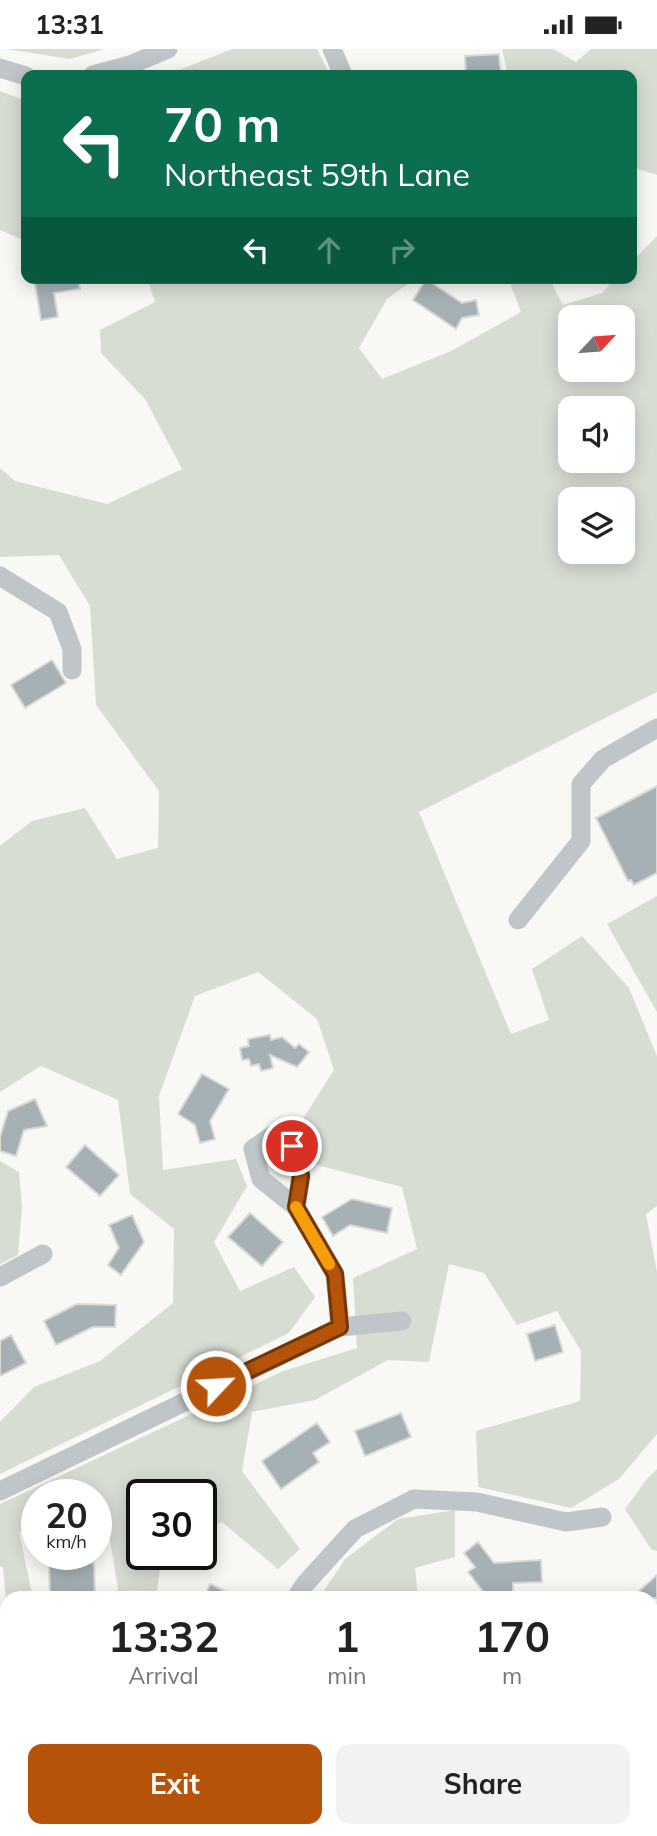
<!DOCTYPE html>
<html lang="en">
<head>
<meta charset="utf-8">
<style>
	body { margin:0; font-family:Mulish,sans-serif; background:#f2f2f2; color:#222; height:100vh; display:flex; flex-direction:column; font-size:26px; white-space:nowrap }
	* { box-sizing:border-box; margin:0 }
	p { font-size:23px; color:#767676 }
	.icon { flex:none; width:38px; height:38px; fill:none; stroke:currentColor; stroke-width:2; stroke-linecap:round; stroke-linejoin:round }
	.map { position:relative; flex:1; overflow:hidden }
	.side { position:absolute; left:0px; top:1542px; width:658px; height:247px; display:flex; flex-direction:column; background:#fff; border-radius:21px 21px 0 0; box-shadow:0 4px 18px #0003 }
	.side>* { flex:none }
	.hud { position:absolute; left:21px; top:21px; width:616px; height:214px; border-radius:14px; box-shadow:0 4px 18px #0003; background:#0b6e4f; color:#fff; overflow:hidden }
	.needle { width:46px; rotate:64deg }
	.fabs { position:absolute; left:558px; top:256px; display:grid; gap:14px }
	.fabs a { display:grid; place-items:center; width:77px; height:77px; border-radius:14px; background:#fff; box-shadow:0 4px 18px #0003; font-size:35px }
	.speed { position:absolute; left:21px; top:1430px; display:flex; gap:14px; font-size:35px; font-weight:700; text-align:center }
	.speed>* { display:grid; place-content:center; width:91px; height:91px; border-radius:50%; background:#fff; box-shadow:0 4px 18px #0003; line-height:1 }
	.speed small { font-size:18px; font-weight:400 }
	.speed .limit { border:4px solid #111; border-radius:10px; background:#fff; color:#111 }
	.pin { position:absolute; display:grid; place-items:center; width:60px; height:60px; color:#fff; margin:-30px; border:4px solid #fff; border-radius:50%; box-shadow:0 2px 7px #0007 }
	.me { position:absolute; width:77px; margin:-38px; rotate:65deg; stroke-linejoin:round; filter:drop-shadow(0 0 5px #0008) }
	.turn { display:flex; align-items:center; gap:24px; height:147px; padding:0 28px; font-size:32px }
	.turn .icon { width:91px; height:91px; stroke-width:2.5 }
	.turn b { display:block; font-size:49px; line-height:60px }
	.lanes { display:flex; align-items:center; height:66px; padding:0 28px; background:#0003; justify-content:center; gap:35px; direction:ltr }
	.lanes .off { opacity:.35 }
	.eta { display:flex; justify-content:space-evenly; align-items:center; height:119px; text-align:center }
	.eta b { font-size:42px; font-weight:700; line-height:49px }
	.action { display:flex; gap:14px; margin-top:auto; padding:14px 28px }
	.action a { flex:1; height:80px; border-radius:14px; background:#b45309; color:#fff; font-size:28px; font-weight:700; line-height:80px; text-align:center }
	.action a+a { background:#f2f2f2; color:#222 }
	.status { display:flex; justify-content:space-between; align-items:center; height:49px; padding:0 35px; background:#fff; direction:ltr }
	.status svg { height:19px; fill:currentColor }
	.map>svg:first-child { display:block }
	.green { fill:#d8ddd4; fill-rule:evenodd }
	.building { fill:#a5b1b5; stroke:#dad9d7; stroke-width:2 }
	.lines { fill:none; stroke-linecap:round; stroke-linejoin:round }
	.minor { stroke:#bfc5c8; stroke-width:19 }
	.route-casing { stroke:#753606; stroke-width:18 }
	.route { stroke:#b45309; stroke-width:12 }
	.slow { stroke:#f59e0b; stroke-width:12 }
</style>
</head>
<body>
<div class="status"><b>13:31</b><svg viewBox="0 0 49 12"><path d="M0 12V9h3v3zM5 12V6h3v6zM10 12V3h3v9zM15 12V0h3v12zM26 1h20v11H26zM47 4h2v5h-2z"/></svg></div>
<div class="map">
<svg width="657" height="1787" viewBox="0 0 657 1787">
	<rect width="100%" height="100%" fill="#f8f8f5"/>
	<g class="green">
		<path d="M6 0H105L70 10Z"/>
		<path d="M232 0H317L330 26H167Z"/>
		<path d="M502 0H553L576 13 591 0H657V126L632 118V26H508Z"/>
		<path d="M0 42 26 52V192L0 181Z"/>
		<path d="M657 187V643L419 763 511 985 549 971 532 920 582 887 629 939 657 1007V1157L646 1165 657 1223V1385L619 1430 571 1459 478 1438 476 1382 580 1352 581 1302 557 1262 517 1276 484 1224 449 1215 429 1313 388 1311 315 1351 252 1363 242 1422 300 1500 278 1520 222 1473 201 1482V1446H142V1505H162L156 1549H115L118 1540 108 1479 96 1472V1446H37V1472L19 1483 33 1549H7V1564L3 1518H0V1455L283 1322 357 1299 353 1229 417 1200 402 1138 313 1115 297 1079 334 1021 317 970 258 923 195 947 159 1047 163 1121 236 1110 247 1137 214 1193 240 1242 294 1218 315 1248 289 1284 0 1425V1373L34 1338 100 1312 173 1254 174 1180 130 1145 118 1051 41 1017 0 1043V797L32 772 85 759 117 810 158 799 159 742 96 656 90 557 59 506 0 508V419L15 432 107 455 182 420 145 350 101 304 100 281 155 253 147 229H416L387 250 359 299 382 330 451 302 521 263 508 229H549L563 256 602 244 616 229H632V213ZM570 268H623V320H570ZM570 359H623V411H570ZM570 450H623V502H570Z"/>
		<path d="M657 847V963L607 875Z"/>
		<path d="M0 1112 19 1123 22 1158 18 1206 0 1215Z"/>
		<path d="M657 1420V1502L651 1500 625 1460 647 1430Z"/>
		<path d="M455 1461V1508L415 1519 418 1549H319L345 1510 398 1470Z"/>
		<path d="M657 1589V1630L651 1631V1595Z"/>
		<path d="M7 1695V1782H38L39 1787H0V1697Z"/>
		<path d="M657 1728V1772L651 1769V1729Z"/>
		<path d="M156 1782H201L205 1787H149Z"/>
		<path d="M258 1782H305L296 1787H261Z"/>
		<path d="M349 1782H423L429 1787H361Z"/>
	</g>
	<g class="building">
		<path d="M499 5 501 26H466L465 7Z"/>
		<path d="M34 229H78L80 240 54 244 58 268 41 271Z"/>
		<path d="M426 230 462 254 476 251 479 266 462 269 456 280 413 251Z"/>
		<path d="M52 611 66 634 25 659 11 636Z"/>
		<path d="M657 737V824L634 836 631 831 628 832 596 769Z"/>
		<path d="M270 986 271 991 282 988 295 999 299 995 309 1003 297 1018 270 1006 273 1019 261 1022 259 1015 251 1017 249 1010 242 1011 240 999 249 997 248 990Z"/>
		<path d="M202 1025 229 1040 210 1072 215 1090 200 1094 195 1076 178 1065Z"/>
		<path d="M35 1050 47 1077 24 1081 16 1107 0 1102V1088L8 1062Z"/>
		<path d="M85 1096 119 1126 100 1147 66 1118Z"/>
		<path d="M352 1150 392 1159 387 1184 350 1176 333 1187 322 1168Z"/>
		<path d="M250 1164 283 1193 262 1217 228 1188Z"/>
		<path d="M132 1166 144 1193 121 1226 108 1216 119 1199 109 1176Z"/>
		<path d="M77 1255 116 1256 115 1278H93L56 1296 44 1272Z"/>
		<path d="M555 1276 563 1303 535 1312 527 1285Z"/>
		<path d="M11 1286 26 1314 0 1327V1292Z"/>
		<path d="M401 1364 411 1388 365 1407 355 1382Z"/>
		<path d="M317 1374 330 1393 313 1404 319 1413 281 1440 262 1412Z"/>
		<path d="M478 1493 494 1514 541 1511 542 1533 513 1534V1549H488L468 1523 475 1518 464 1504Z"/>
		<path d="M94 1514 95 1548 50 1549 49 1515Z"/>
		<path d="M657 1526V1549H631Z"/>
		<path d="M210 1535 240 1549H204Z"/>
	</g>
	<g class="lines">
		<g class="minor">
			<path d="M332 0 343 26"/>
			<path d="M0 19 26 27"/>
			<path d="M93 26 130 16 168 0"/>
			<path d="M0 527 58 563 72 600V621"/>
			<path d="M518 871 581 792V735L603 710 657 679"/>
			<path d="M296 1158 261 1130 253 1100 273 1086 292 1097 301 1127 296 1158 335 1225 340 1278"/>
			<path d="M0 1228 43 1205"/>
			<path d="M0 1442 340 1278 402 1272"/>
			<path d="M296 1549 305 1535 355 1480 414 1450 477 1453 566 1473 602 1468"/>
			<path d="M2 1674 7 1700"/>
			<path d="M229 1782 230 1787"/>
			<path d="M541 1787 545 1782"/>
		</g>
	</g>
	<g class="lines">
		<g class="route-casing">
			<path id="route" d="M216 1337 340 1278 335 1225 296 1158 301 1127 292 1097"/>
		</g>
		<use href="#route" class="route"/>
		<path class="slow" d="M296 1158 329 1215"/>
	</g>
</svg>
<div class="fabs">
<a><svg class="needle" viewBox="-14 -14 28 28"><path d="M0-13l5 13h-10z" fill="#e53935"/><path d="M0 13l5-13h-10z" fill="#767676"/></svg></a>
<a><svg class="icon" aria-label="sound" viewBox="0 0 24 24"><path d="M4 9h4l5-4v14l-5-4H4zM17 9q2 3 0 6"/></svg></a>
<a><svg class="icon" aria-label="layers" viewBox="0 0 24 24"><path d="M12 4l9 5-9 5-9-5zM3 14l9 5 9-5"/></svg></a>
</div>
<div class="speed"><div>20<small>km/h</small></div><div class="limit">30</div></div>
<div class="pin" style="left:292px;top:1097px;background:#d93025"><svg class="icon" aria-label="arrive" viewBox="0 0 24 24"><path d="M6 21V4h12l-3 4 3 4H6"/></svg></div>
<svg class="me" style="left:216px;top:1337px" viewBox="-20 -20 40 40"><circle r="17" fill="#b45309" stroke="#fff" stroke-width="3"/><path d="M0-11L8 9 0 5-8 9z" fill="#fff"/></svg>
<div class="hud">
<div class="turn"><svg class="icon" aria-label="left" viewBox="0 0 24 24"><path d="M17 20v-9H6M10 6l-5 5 5 5"/></svg><div><b>70 m</b>Northeast 59th Lane</div></div>
<div class="lanes"><svg class="icon" aria-label="left" viewBox="0 0 24 24"><path d="M17 20v-9H6M10 6l-5 5 5 5"/></svg><svg class="icon off" aria-label="ahead" viewBox="0 0 24 24"><path d="M12 20V5M6 11l6-6 6 6"/></svg><svg class="icon off" aria-label="right" viewBox="0 0 24 24"><path d="M7 20v-9h11M14 6l5 5-5 5"/></svg></div>
</div>
<section class="side">
<div class="eta">
<div><b>13:32</b><p>Arrival</p></div>
<div><b>1</b><p>min</p></div>
<div><b>170</b><p>m</p></div>
</div>
<div class="action"><a>Exit</a><a>Share</a></div>
</section>
</div>
</body>
</html>
